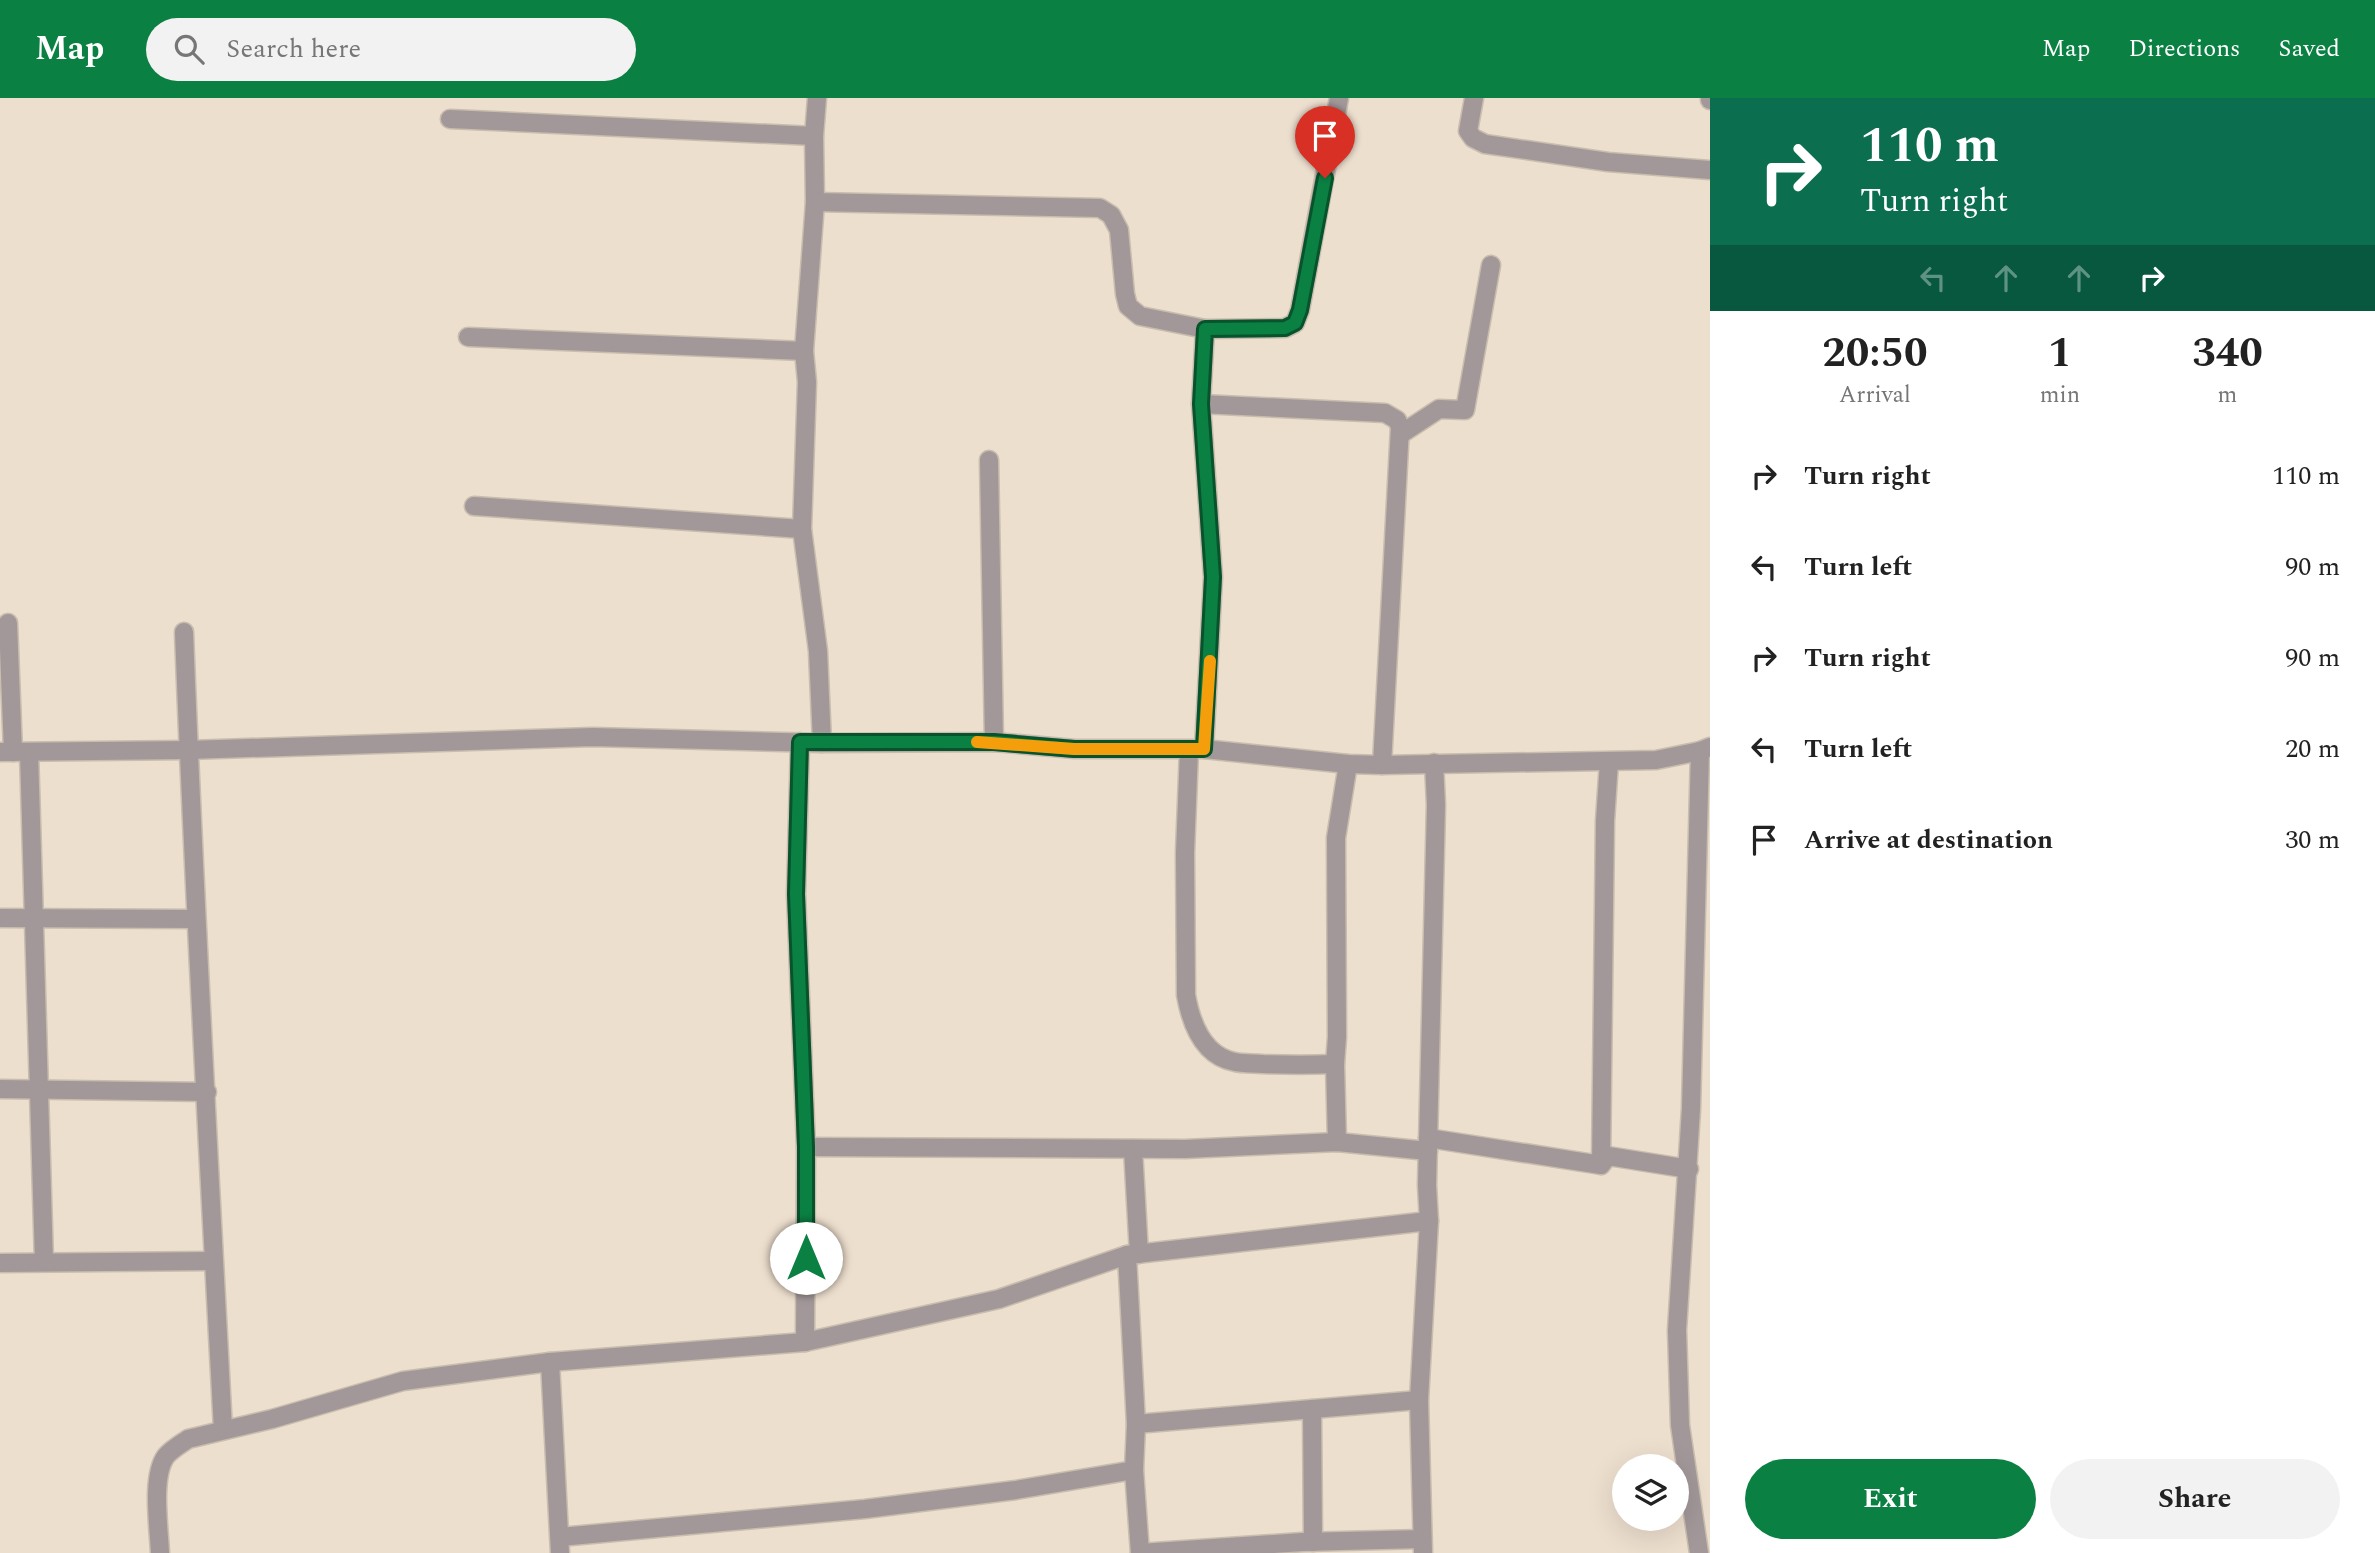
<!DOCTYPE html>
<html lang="en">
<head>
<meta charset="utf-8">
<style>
	body { margin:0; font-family:Spectral,serif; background:#f2f2f2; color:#222; height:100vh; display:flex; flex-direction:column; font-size:26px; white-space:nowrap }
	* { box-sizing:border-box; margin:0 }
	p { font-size:23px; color:#767676 }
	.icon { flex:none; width:38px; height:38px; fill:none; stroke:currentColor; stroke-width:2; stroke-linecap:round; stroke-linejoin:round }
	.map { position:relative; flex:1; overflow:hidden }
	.drawer { display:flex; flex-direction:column; background:#fff; width:665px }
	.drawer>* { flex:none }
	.hud { background:#0b6e4f; color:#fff; overflow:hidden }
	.buttons { position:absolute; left:1612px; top:1356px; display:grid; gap:14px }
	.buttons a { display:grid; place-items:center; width:77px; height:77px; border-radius:50%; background:#fff; box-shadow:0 7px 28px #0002; font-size:35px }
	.pin { position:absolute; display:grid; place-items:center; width:60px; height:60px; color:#fff; margin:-72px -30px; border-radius:50% 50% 50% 0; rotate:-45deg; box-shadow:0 0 7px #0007 }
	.pin .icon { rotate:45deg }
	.me { position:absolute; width:77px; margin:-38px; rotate:0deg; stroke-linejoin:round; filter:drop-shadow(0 0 5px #0008) }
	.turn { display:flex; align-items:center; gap:24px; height:147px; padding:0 35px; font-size:32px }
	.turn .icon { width:91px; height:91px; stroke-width:2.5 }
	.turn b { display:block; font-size:49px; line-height:60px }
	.lanes { display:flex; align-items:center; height:66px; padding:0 35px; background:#0003; justify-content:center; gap:35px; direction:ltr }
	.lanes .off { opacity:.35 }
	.eta { display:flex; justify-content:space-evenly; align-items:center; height:119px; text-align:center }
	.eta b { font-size:42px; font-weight:700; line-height:49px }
	.cta { display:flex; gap:14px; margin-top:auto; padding:14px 35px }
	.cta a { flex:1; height:80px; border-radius:42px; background:#0b8043; color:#fff; font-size:28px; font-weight:700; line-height:80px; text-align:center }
	.cta a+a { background:#f2f2f2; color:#222 }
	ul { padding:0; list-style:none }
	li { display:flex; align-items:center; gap:21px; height:91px; padding:0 35px }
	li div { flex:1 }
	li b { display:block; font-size:26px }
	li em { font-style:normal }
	header { display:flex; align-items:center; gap:42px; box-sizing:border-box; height:98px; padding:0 35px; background:#0b8043; color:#fff }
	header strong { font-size:33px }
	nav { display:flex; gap:38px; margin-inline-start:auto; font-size:24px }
	.search { width:490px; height:63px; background:#f2f2f2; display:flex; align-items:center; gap:18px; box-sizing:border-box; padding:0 24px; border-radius:38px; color:#767676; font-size:26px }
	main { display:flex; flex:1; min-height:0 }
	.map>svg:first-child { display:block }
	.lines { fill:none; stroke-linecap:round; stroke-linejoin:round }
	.minor-casing { stroke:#c9bdae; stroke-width:21 }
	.minor { stroke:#a39899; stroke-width:18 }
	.route-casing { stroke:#07532c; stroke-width:18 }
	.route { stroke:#0b8043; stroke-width:12 }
	.slow { stroke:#f59e0b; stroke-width:12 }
</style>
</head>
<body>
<header>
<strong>Map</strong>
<div class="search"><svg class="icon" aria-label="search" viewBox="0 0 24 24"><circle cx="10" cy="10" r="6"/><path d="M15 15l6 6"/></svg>Search here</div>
<nav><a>Map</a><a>Directions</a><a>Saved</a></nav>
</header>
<main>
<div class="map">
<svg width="1710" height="1455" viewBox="0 0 1710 1455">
	<rect width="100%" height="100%" fill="#eddfce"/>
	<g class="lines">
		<g class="minor-casing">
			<g id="minor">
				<path d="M817 0 814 38 815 104 804 253 807 284 802 431 818 553 822 645"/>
				<path d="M1474 0 1468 33 1473 40 1485 46 1608 64 1710 72"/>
				<path d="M1710 0V2"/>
				<path d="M450 21 814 38"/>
				<path d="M815 104 1100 110 1111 117 1119 132 1125 196 1128 208 1140 218 1205 231 1285 230 1295 225 1300 212 1339 0"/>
				<path d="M468 239 804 253"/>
				<path d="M1201 306 1385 315 1397 322 1400 329 1382 667"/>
				<path d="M1401 336 1439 311 1465 312 1491 167"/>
				<path d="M989 362 994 644"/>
				<path d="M474 408 802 431"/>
				<path d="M8 525 13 654"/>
				<path d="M184 534C194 800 209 1066 223 1332"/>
				<path d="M800 644 796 796 806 1049 805 1244"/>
				<path d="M1204 651 1213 479 1201 306 1205 231"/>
				<path d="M1189 652 1185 755 1186 897C1191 925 1203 958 1235 964 1244 966 1254 965 1263 966 1287 967 1311 967 1335 966"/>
				<path d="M0 654 188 652 593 639 822 645 994 644 1075 651H1204L1348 666 1382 667 1656 662 1700 653 1710 649"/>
				<path d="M29 654 44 1164"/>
				<path d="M0 820 195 821"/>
				<path d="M0 991 207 994"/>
				<path d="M1428 1040 1601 1067 1608 1058 1689 1071"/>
				<path d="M1337 1044 1335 966 1337 939 1336 740 1348 666"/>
				<path d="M806 1049 1185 1051 1337 1044 1428 1053"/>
				<path d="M1133 1051 1139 1156"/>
				<path d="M1601 1067 1605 723 1609 664"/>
				<path d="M1127 1157 1136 1326 1134 1372 1140 1455"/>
				<path d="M0 1165 213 1163"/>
				<path d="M550 1264 560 1455"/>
				<path d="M1312 1311 1313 1444"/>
				<path d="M1136 1326 1419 1302"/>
				<path d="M560 1439 865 1411 1016 1392 1134 1372"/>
				<path d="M160 1455C159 1430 151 1378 166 1358 172 1351 181 1346 188 1341L272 1321 403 1283 550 1264 805 1244 999 1201 1127 1157 1429 1123"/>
				<path d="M1140 1455 1303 1444 1422 1441"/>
				<path d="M1423 1455 1419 1302 1429 1123 1427 1087 1436 707 1434 665"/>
				<path d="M1699 1455 1680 1327 1677 1232 1691 1011 1700 653"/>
			</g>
		</g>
		<use href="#minor" class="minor"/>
	</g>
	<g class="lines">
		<g class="route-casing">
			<path id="route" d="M806 1160V1049L796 796 800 644H994L1074 651H1204L1213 479 1201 306 1205 231 1285 230 1295 225 1300 212 1325 80"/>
		</g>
		<use href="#route" class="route"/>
		<path class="slow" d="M977 644 1074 651H1204L1210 563"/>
	</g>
</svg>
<div class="buttons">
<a><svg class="icon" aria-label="layers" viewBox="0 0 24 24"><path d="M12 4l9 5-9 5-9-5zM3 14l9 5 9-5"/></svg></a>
</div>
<div class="pin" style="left:1325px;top:80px;background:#d93025"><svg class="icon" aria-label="arrive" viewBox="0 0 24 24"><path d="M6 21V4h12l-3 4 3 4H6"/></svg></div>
<svg class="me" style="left:806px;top:1160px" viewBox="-20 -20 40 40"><circle r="19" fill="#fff"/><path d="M0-13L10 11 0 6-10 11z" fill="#0b8043"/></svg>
</div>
<section class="drawer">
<div class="hud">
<div class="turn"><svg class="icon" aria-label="right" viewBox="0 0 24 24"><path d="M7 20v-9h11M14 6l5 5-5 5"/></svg><div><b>110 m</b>Turn right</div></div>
<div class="lanes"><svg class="icon off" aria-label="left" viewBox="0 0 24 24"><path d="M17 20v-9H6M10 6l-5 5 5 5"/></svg><svg class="icon off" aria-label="ahead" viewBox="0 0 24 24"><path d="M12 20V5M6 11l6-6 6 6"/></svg><svg class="icon off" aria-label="ahead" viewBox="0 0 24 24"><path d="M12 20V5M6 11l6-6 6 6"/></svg><svg class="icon" aria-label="right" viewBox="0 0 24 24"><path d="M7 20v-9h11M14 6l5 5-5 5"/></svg></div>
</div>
<div class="eta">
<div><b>20:50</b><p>Arrival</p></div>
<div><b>1</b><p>min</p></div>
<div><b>340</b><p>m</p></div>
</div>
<ul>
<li><svg class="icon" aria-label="right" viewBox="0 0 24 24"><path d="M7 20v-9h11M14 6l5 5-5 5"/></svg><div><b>Turn right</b></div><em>110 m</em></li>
<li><svg class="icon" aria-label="left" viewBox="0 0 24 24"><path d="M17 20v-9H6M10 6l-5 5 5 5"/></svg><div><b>Turn left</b></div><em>90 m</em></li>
<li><svg class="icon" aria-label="right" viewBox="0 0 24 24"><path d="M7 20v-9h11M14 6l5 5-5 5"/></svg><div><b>Turn right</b></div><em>90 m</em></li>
<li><svg class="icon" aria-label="left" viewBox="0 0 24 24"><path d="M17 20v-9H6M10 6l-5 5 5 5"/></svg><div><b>Turn left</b></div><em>20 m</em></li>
<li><svg class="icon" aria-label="arrive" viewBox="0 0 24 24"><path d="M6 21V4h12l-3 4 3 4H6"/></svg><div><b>Arrive at destination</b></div><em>30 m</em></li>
</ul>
<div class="cta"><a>Exit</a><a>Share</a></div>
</section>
</main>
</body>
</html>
